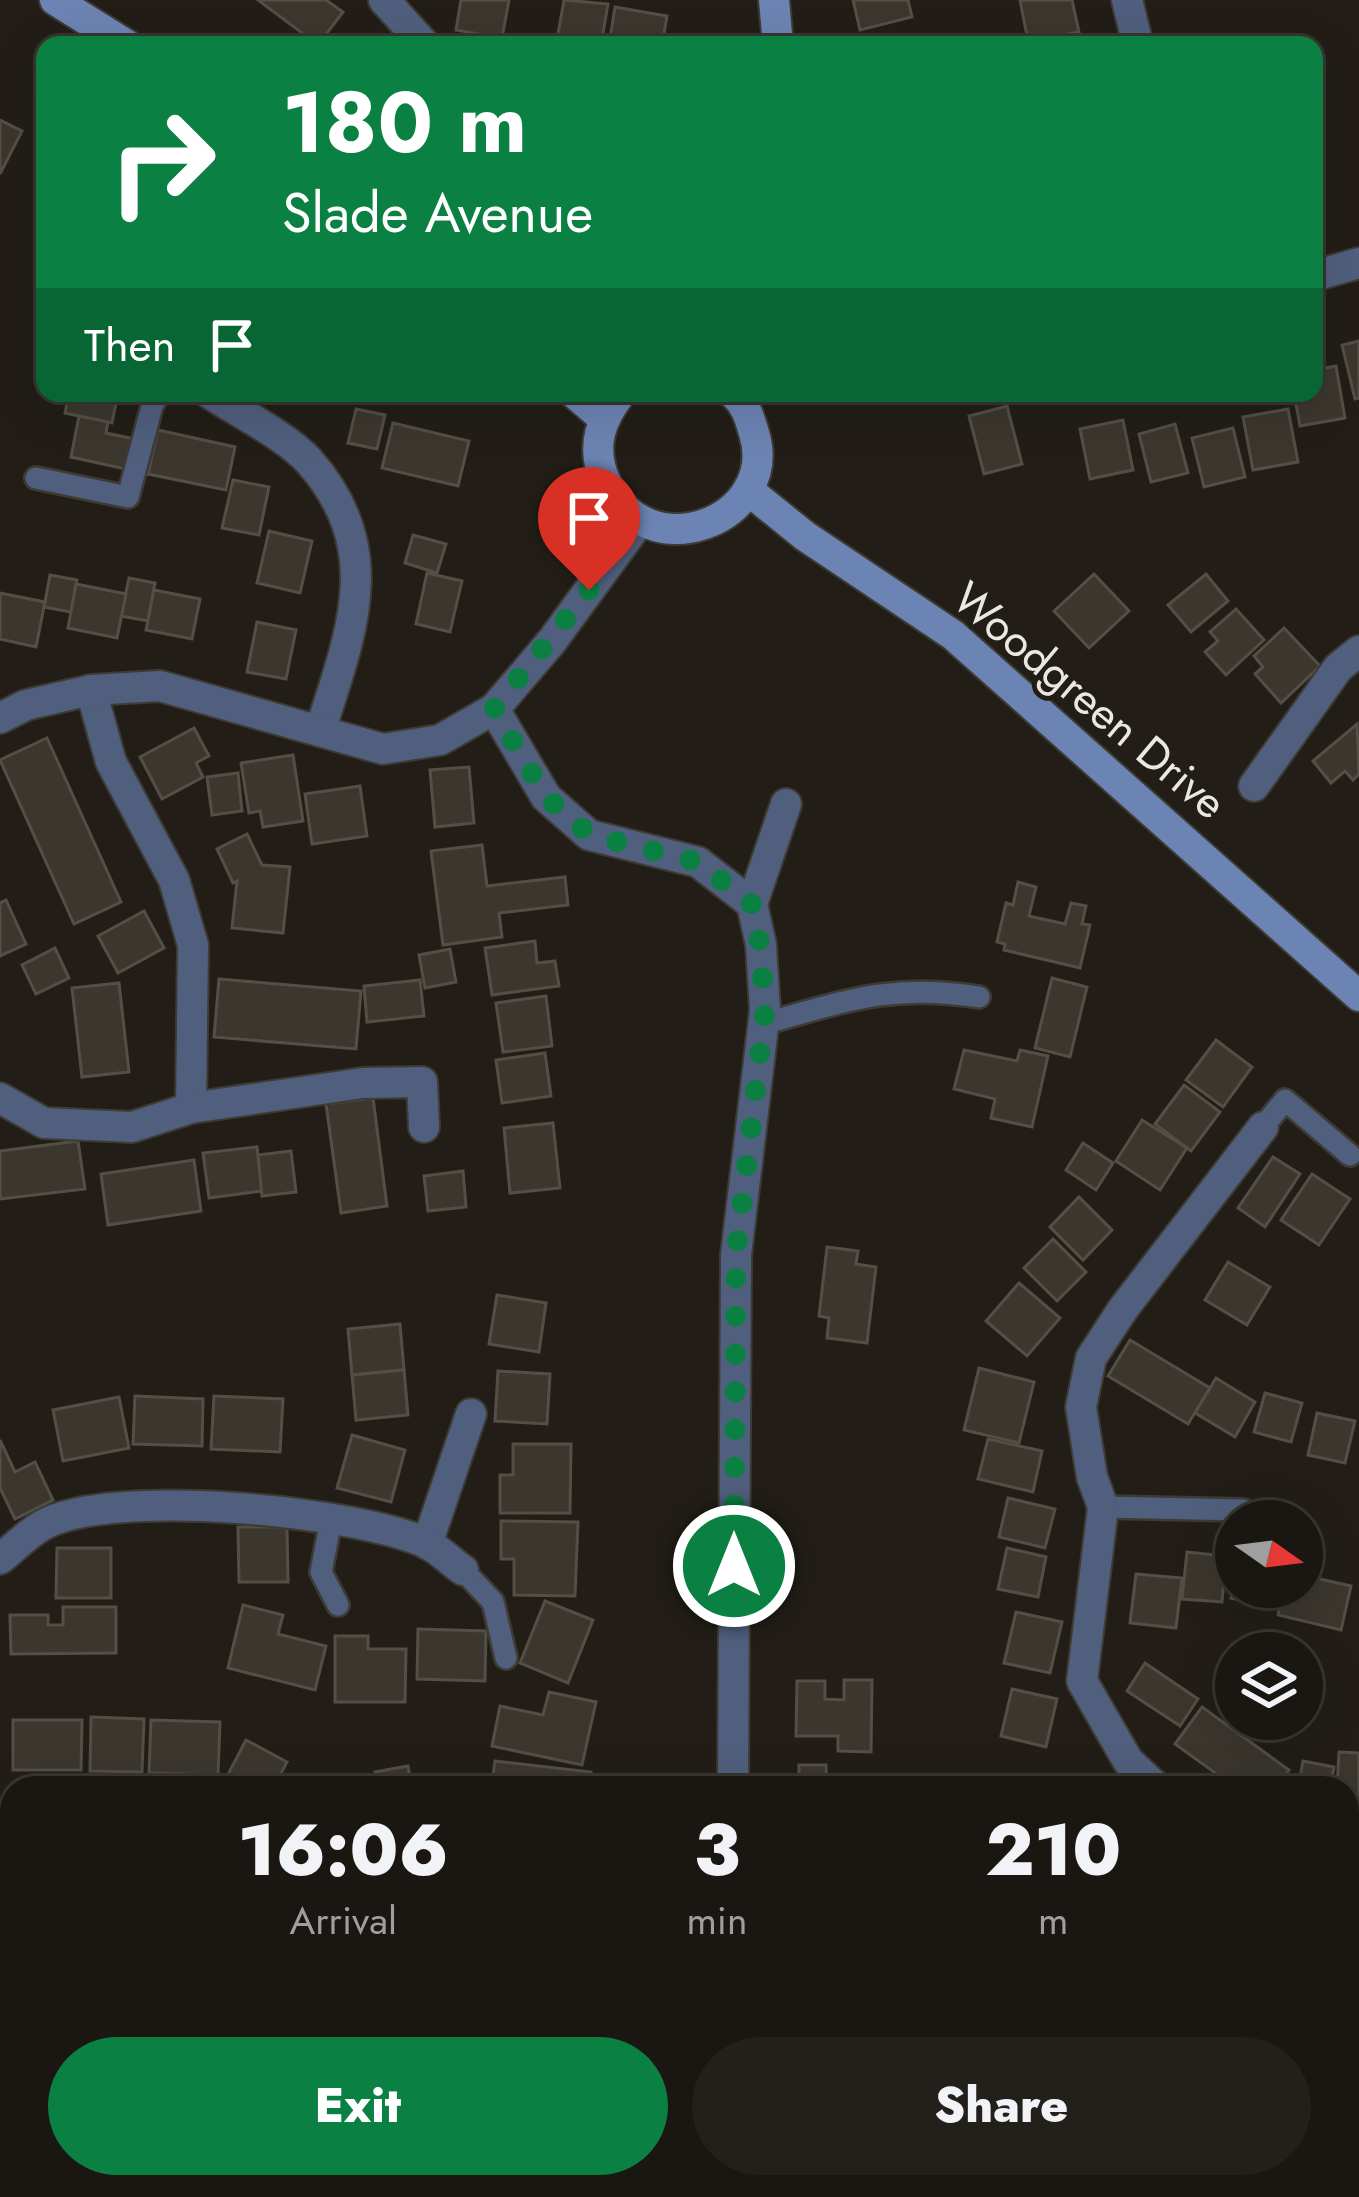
<!DOCTYPE html>
<html lang="en">
<head>
<meta charset="utf-8">
<style>
	body { margin:0; font-family:Jost,sans-serif; background:#231f1a; color:#f1f3f6; height:100vh; display:flex; flex-direction:column; font-size:45px; white-space:nowrap }
	* { box-sizing:border-box; margin:0 }
	p { font-size:39px; color:#9f9f9f }
	.icon { flex:none; width:66px; height:66px; fill:none; stroke:currentColor; stroke-width:2; stroke-linecap:round; stroke-linejoin:round }
	.map { position:relative; flex:1; overflow:hidden }
	.side { position:absolute; left:0px; top:1776px; width:1359px; height:423px; display:flex; flex-direction:column; background:#1a1611; border-radius:36px 36px 0 0; box-shadow:0 12px 48px #0002,0 0 0 3px #383531 }
	.side>* { flex:none }
	.hud { position:absolute; left:36px; top:36px; width:1287px; height:366px; border-radius:24px; box-shadow:0 12px 48px #0002,0 0 0 3px #383531; background:#0b8043; color:#fff; overflow:hidden }
	.needle { width:78px; rotate:104deg }
	.buttons { position:absolute; left:1215px; top:1500px; display:grid; gap:24px }
	.buttons a { display:grid; place-items:center; width:108px; height:108px; border-radius:50%; background:#1a1611; box-shadow:0 12px 48px #0002,0 0 0 3px #383531; font-size:60px }
	.pin { position:absolute; display:grid; place-items:center; width:102px; height:102px; color:#fff; margin:-123px -51px; border-radius:50% 50% 50% 0; rotate:-45deg; box-shadow:0 0 12px #0007 }
	.pin .icon { rotate:45deg }
	.me { position:absolute; width:132px; margin:-66px; rotate:0deg; stroke-linejoin:round; filter:drop-shadow(0 0 9px #0008) }
	.turn { display:flex; align-items:center; gap:42px; height:252px; padding:0 48px; font-size:54px }
	.turn .icon { width:156px; height:156px; stroke-width:2.5 }
	.turn b { display:block; font-size:84px; line-height:102px }
	.then { display:flex; align-items:center; height:114px; padding:0 48px; background:#0003; gap:24px; font-size:45px }
	.eta { display:flex; justify-content:space-evenly; align-items:center; height:204px; text-align:center }
	.eta b { font-size:72px; font-weight:800; line-height:84px }
	.primary-button { display:flex; gap:24px; margin-top:auto; padding:24px 48px }
	.primary-button a { flex:1; height:138px; border-radius:72px; background:#0b8043; color:#fff; font-size:48px; font-weight:800; line-height:138px; text-align:center }
	.primary-button a+a { background:#231f1a; color:#f1f3f6 }
	.map>svg:first-child { display:block }
	.building { fill:#3b372f; stroke:#534e46; stroke-width:3 }
	.lines { fill:none; stroke-linecap:round; stroke-linejoin:round }
	.service-casing { stroke:#3e3a34; stroke-width:26 }
	.minor-casing { stroke:#3e3a34; stroke-width:34 }
	.secondary-casing { stroke:#3e3a34; stroke-width:34 }
	.service { stroke:#505f7d; stroke-width:21 }
	.minor { stroke:#505f7d; stroke-width:30 }
	.secondary { stroke:#6c84b3; stroke-width:30 }
	.route { stroke:#0b8043; stroke-width:21; stroke-dasharray:0 37.8 }
	.labels { text-anchor:middle; stroke-width:10; stroke-linejoin:round; paint-order:stroke }
	.street-label { font-size:45px; fill:#ebe8e3; stroke:#221e17 }
</style>
</head>
<body>
<div class="map">
<svg width="1359" height="2197" viewBox="0 0 1359 2197">
	<rect width="100%" height="100%" fill="#221e17"/>
	<g class="building">
		<path d="M258 0H326L343 12 318 45Z"/>
		<path d="M461 0H509L502 38 456 30Z"/>
		<path d="M564 0 608 4 601 45H556Z"/>
		<path d="M853 0H908L912 17 860 30Z"/>
		<path d="M1020 0H1072L1079 32 1028 41Z"/>
		<path d="M615 7 667 16 662 45H609Z"/>
		<path d="M0 120 22 131 0 174Z"/>
		<path d="M1359 341V398L1355 399 1342 345Z"/>
		<path d="M1336 366 1345 418 1300 426 1294 393H1314V370Z"/>
		<path d="M69 393H118L112 423 65 413Z"/>
		<path d="M1007 406 1022 464 984 474 969 416Z"/>
		<path d="M356 409 385 415 377 449 348 443Z"/>
		<path d="M1288 409 1298 462 1253 470 1243 417Z"/>
		<path d="M79 416 108 422 106 433 154 443 148 474 71 457Z"/>
		<path d="M1123 420 1133 470 1090 479 1080 429Z"/>
		<path d="M393 423 469 441 458 486 382 468Z"/>
		<path d="M1175 424 1188 473 1151 482 1139 434Z"/>
		<path d="M1233 428 1245 477 1204 487 1192 438Z"/>
		<path d="M158 430 235 447 226 490 148 474Z"/>
		<path d="M233 480 269 487 259 535 222 528Z"/>
		<path d="M269 531 312 541 300 593 257 583Z"/>
		<path d="M413 535 446 544 437 573 405 563Z"/>
		<path d="M427 573 462 581 450 632 416 624Z"/>
		<path d="M1094 574 1129 611 1089 648 1054 611Z"/>
		<path d="M1206 574 1228 601 1191 632 1168 605Z"/>
		<path d="M50 575 77 580 71 612 44 607Z"/>
		<path d="M129 578 155 583 148 621 121 616Z"/>
		<path d="M76 584 126 594 117 638 68 628Z"/>
		<path d="M154 590 200 599 192 639 146 630Z"/>
		<path d="M0 593 45 602 36 647 0 639Z"/>
		<path d="M1236 609 1264 640 1226 675 1205 652 1218 641 1210 632Z"/>
		<path d="M257 622 296 630 286 679 247 672Z"/>
		<path d="M1284 628 1320 666 1281 703 1255 674 1263 667 1254 656Z"/>
		<path d="M1357 724 1359 774 1353 780 1345 771 1331 783 1313 761Z"/>
		<path d="M194 728 209 756 196 763 203 777 162 799 140 757Z"/>
		<path d="M47 738 121 902 74 924 0 760Z"/>
		<path d="M293 755 303 821 263 827 260 811 249 813 241 763Z"/>
		<path d="M469 767 474 823 435 827 430 770Z"/>
		<path d="M238 773 242 811 212 815 207 777Z"/>
		<path d="M360 786 367 836 312 844 305 794Z"/>
		<path d="M247 834 262 865 290 867 283 933 232 928 237 881 233 883 217 849Z"/>
		<path d="M482 845 487 886 565 877 568 905 499 913 502 937 443 945 431 851Z"/>
		<path d="M1018 882 1036 887 1029 916 1065 924 1071 903 1086 906 1082 924 1090 925 1080 968 1004 950 1005 944 997 942 1006 903 1013 905Z"/>
		<path d="M6 900 26 944 0 956V903Z"/>
		<path d="M144 911 164 948 118 973 98 936Z"/>
		<path d="M535 941 537 963 555 961 559 986 492 995 485 948Z"/>
		<path d="M55 948 69 978 36 994 22 965Z"/>
		<path d="M450 949 456 982 425 988 419 955Z"/>
		<path d="M1052 978 1087 987 1070 1057 1035 1048Z"/>
		<path d="M219 979 361 991 356 1049 214 1037Z"/>
		<path d="M420 980 424 1016 367 1022 364 986Z"/>
		<path d="M119 983 129 1072 82 1077 72 988Z"/>
		<path d="M546 996 552 1046 503 1052 496 1003Z"/>
		<path d="M1216 1040 1252 1067 1223 1107 1186 1080Z"/>
		<path d="M964 1050 1017 1061 1020 1050 1048 1056 1032 1127 991 1118 995 1099 954 1089Z"/>
		<path d="M545 1053 551 1096 502 1103 496 1060Z"/>
		<path d="M1184 1085 1220 1112 1191 1151 1155 1124Z"/>
		<path d="M373 1098 387 1206 341 1213 326 1104Z"/>
		<path d="M1142 1120 1187 1148 1160 1190 1116 1161Z"/>
		<path d="M553 1123 560 1188 510 1193 504 1128Z"/>
		<path d="M78 1141 85 1189 0 1199V1151Z"/>
		<path d="M1083 1143 1113 1163 1096 1190 1066 1170Z"/>
		<path d="M257 1147 262 1191 209 1198 203 1153Z"/>
		<path d="M291 1151 296 1192 262 1196 258 1155Z"/>
		<path d="M1273 1157 1300 1174 1265 1227 1238 1208Z"/>
		<path d="M194 1160 201 1211 108 1225 101 1174Z"/>
		<path d="M463 1171 466 1207 428 1211 424 1176Z"/>
		<path d="M1312 1174 1350 1199 1319 1245 1281 1220Z"/>
		<path d="M1079 1197 1112 1230 1083 1260 1050 1227Z"/>
		<path d="M1053 1239 1086 1272 1057 1301 1024 1268Z"/>
		<path d="M827 1247 858 1251 856 1264 876 1267 867 1343 827 1338 829 1318 819 1316Z"/>
		<path d="M1228 1262 1270 1287 1247 1325 1205 1300Z"/>
		<path d="M1019 1283 1060 1318 1027 1356 986 1321Z"/>
		<path d="M497 1295 546 1303 539 1352 489 1344Z"/>
		<path d="M400 1324 404 1370 352 1375 348 1329Z"/>
		<path d="M1130 1340 1210 1388 1188 1424 1108 1376Z"/>
		<path d="M979 1368 1034 1382 1019 1443 964 1430Z"/>
		<path d="M404 1370 408 1415 356 1420 352 1375Z"/>
		<path d="M498 1371 550 1374 547 1424 495 1421Z"/>
		<path d="M1216 1378 1255 1402 1235 1437 1195 1413Z"/>
		<path d="M1265 1393 1302 1403 1291 1442 1254 1432Z"/>
		<path d="M135 1396 203 1399 202 1446 133 1444Z"/>
		<path d="M214 1396 283 1399 280 1452 211 1449Z"/>
		<path d="M119 1397 129 1448 63 1461 53 1410Z"/>
		<path d="M1317 1413 1355 1421 1345 1463 1308 1455Z"/>
		<path d="M352 1435 405 1450 391 1502 337 1488Z"/>
		<path d="M988 1439 1042 1451 1033 1492 978 1479Z"/>
		<path d="M0 1440 15 1472 35 1462 53 1500 15 1519 0 1488Z"/>
		<path d="M513 1444H571L570 1513H500V1475H513Z"/>
		<path d="M1008 1498 1055 1509 1045 1548 999 1537Z"/>
		<path d="M501 1521 578 1522 575 1596 514 1595V1559H501Z"/>
		<path d="M238 1527H287L288 1582H239Z"/>
		<path d="M57 1548H111V1598H56Z"/>
		<path d="M1007 1548 1046 1557 1038 1597 998 1589Z"/>
		<path d="M1187 1552 1226 1556 1222 1602 1182 1599Z"/>
		<path d="M1136 1574 1182 1578 1176 1628 1130 1623Z"/>
		<path d="M1302 1575 1351 1586 1341 1630 1278 1615 1284 1587H1302Z"/>
		<path d="M1236 1577V1587H1270L1266 1606 1231 1598Z"/>
		<path d="M545 1601 593 1620 568 1683 520 1663Z"/>
		<path d="M243 1605 283 1615 278 1634 326 1646 315 1690 228 1668Z"/>
		<path d="M63 1607H116V1653L11 1654 10 1615H48V1625H63Z"/>
		<path d="M1016 1612 1062 1622 1050 1673 1004 1663Z"/>
		<path d="M418 1629 486 1631 485 1681 417 1679Z"/>
		<path d="M335 1636H368V1649H406L405 1702H335Z"/>
		<path d="M1145 1663 1198 1699 1180 1726 1127 1691Z"/>
		<path d="M844 1680H872L871 1752 838 1751V1736H796L797 1681H825V1699L844 1700Z"/>
		<path d="M1012 1689 1057 1699 1046 1747 1001 1736Z"/>
		<path d="M549 1692 596 1702 582 1765 492 1746 500 1706 543 1715Z"/>
		<path d="M1202 1707 1289 1770 1276 1788H1236L1175 1744Z"/>
		<path d="M91 1717 144 1719 142 1772 90 1771Z"/>
		<path d="M13 1720H82L81 1770H13Z"/>
		<path d="M151 1720 220 1722 218 1775 149 1773Z"/>
		<path d="M246 1740 287 1762 273 1788H231L223 1784Z"/>
		<path d="M1339 1752 1359 1753V1796H1347V1788H1337Z"/>
		<path d="M495 1761 591 1772 589 1788H491Z"/>
		<path d="M1303 1761 1334 1767 1330 1788H1298Z"/>
		<path d="M799 1765H826L827 1788H799Z"/>
		<path d="M408 1766 412 1788H378L375 1772Z"/>
		<path d="M1350 1915 1359 1917V1966L1347 1964Z"/>
		<path d="M947 2187H1008L1006 2197H944Z"/>
	</g>
	<g class="lines">
		<g class="service-casing">
			<g id="service">
				<path d="M36 478 128 497 152 406 159 393"/>
				<path d="M763 1024C846 1001 891 983 979 997"/>
				<path d="M1263 1127 1285 1100 1350 1155"/>
				<path d="M1103 1507 1243 1510"/>
				<path d="M331 1520 321 1572 338 1605"/>
				<path d="M463 1570 493 1602 506 1658"/>
				<path d="M1347 2127H1359"/>
			</g>
		</g>
		<g class="minor-casing">
			<g id="minor">
				<path d="M384 0 425 45"/>
				<path d="M1127 0 1138 45"/>
				<path d="M1314 276 1359 263"/>
				<path d="M209 393C238 412 286 436 309 461 387 549 351 633 320 731"/>
				<path d="M91 690 111 762 174 880 193 945 191 1108"/>
				<path d="M494 709 546 797 589 835 698 862 752 904 761 945 765 1010 736 1255 733 1788"/>
				<path d="M0 718 26 705 91 690 160 686 383 749 440 740 494 709 552 641 639 522"/>
				<path d="M1254 786 1338 668 1359 651"/>
				<path d="M752 904 786 804"/>
				<path d="M0 1098 44 1123 132 1127 191 1108 363 1083 422 1082 424 1127"/>
				<path d="M427 1544 471 1414"/>
				<path d="M0 1559C14 1548 28 1533 43 1525 111 1487 355 1511 426 1543 439 1549 451 1562 463 1570"/>
				<path d="M1157 1788 1128 1761 1082 1681 1103 1507 1092 1477 1081 1407 1091 1358 1123 1309 1263 1127"/>
				<path d="M0 1855 8 1941 0 2131"/>
				<path d="M1347 1856 1359 1858"/>
				<path d="M738 2187V2197"/>
				<path d="M1055 2187 1059 2197"/>
			</g>
		</g>
		<g class="secondary-casing">
			<g id="secondary">
				<path d="M55 0 127 45"/>
				<path d="M774 0 778 45"/>
				<path d="M574 393 602 417"/>
				<path d="M621 393C601 419 591 445 604 478 645 574 781 520 754 433 749 416 746 405 733 393"/>
				<path d="M748 490 805 536 953 635 1359 996"/>
			</g>
		</g>
		<use href="#service" class="service"/>
		<use href="#minor" class="minor"/>
		<use href="#secondary" class="secondary"/>
	</g>
	<g class="lines">
		<path class="route" d="M589 590 494 709 546 797 590 835 698 862 752 904 760 945 765 1010 736 1255 734 1566"/>
	</g>
	<g class="labels">
		<g class="street-label">
			<text transform="translate(1090 700) rotate(40)" y="16">Woodgreen Drive</text>
		</g>
	</g>
</svg>
<div class="buttons">
<a><svg class="needle" viewBox="-14 -14 28 28"><path d="M0-13l5 13h-10z" fill="#e53935"/><path d="M0 13l5-13h-10z" fill="#9f9f9f"/></svg></a>
<a><svg class="icon" aria-label="layers" viewBox="0 0 24 24"><path d="M12 4l9 5-9 5-9-5zM3 14l9 5 9-5"/></svg></a>
</div>
<div class="pin" style="left:589px;top:590px;background:#d93025"><svg class="icon" aria-label="arrive" viewBox="0 0 24 24"><path d="M6 21V4h12l-3 4 3 4H6"/></svg></div>
<svg class="me" style="left:734px;top:1566px" viewBox="-20 -20 40 40"><circle r="17" fill="#0b8043" stroke="#fff" stroke-width="3"/><path d="M0-11L8 9 0 5-8 9z" fill="#fff"/></svg>
<div class="hud">
<div class="turn"><svg class="icon" aria-label="right" viewBox="0 0 24 24"><path d="M7 20v-9h11M14 6l5 5-5 5"/></svg><div><b>180 m</b>Slade Avenue</div></div>
<div class="then">Then<svg class="icon" aria-label="arrive" viewBox="0 0 24 24"><path d="M6 21V4h12l-3 4 3 4H6"/></svg></div>
</div>
<section class="side">
<div class="eta">
<div><b>16:06</b><p>Arrival</p></div>
<div><b>3</b><p>min</p></div>
<div><b>210</b><p>m</p></div>
</div>
<div class="primary-button"><a>Exit</a><a>Share</a></div>
</section>
</div>
</body>
</html>
